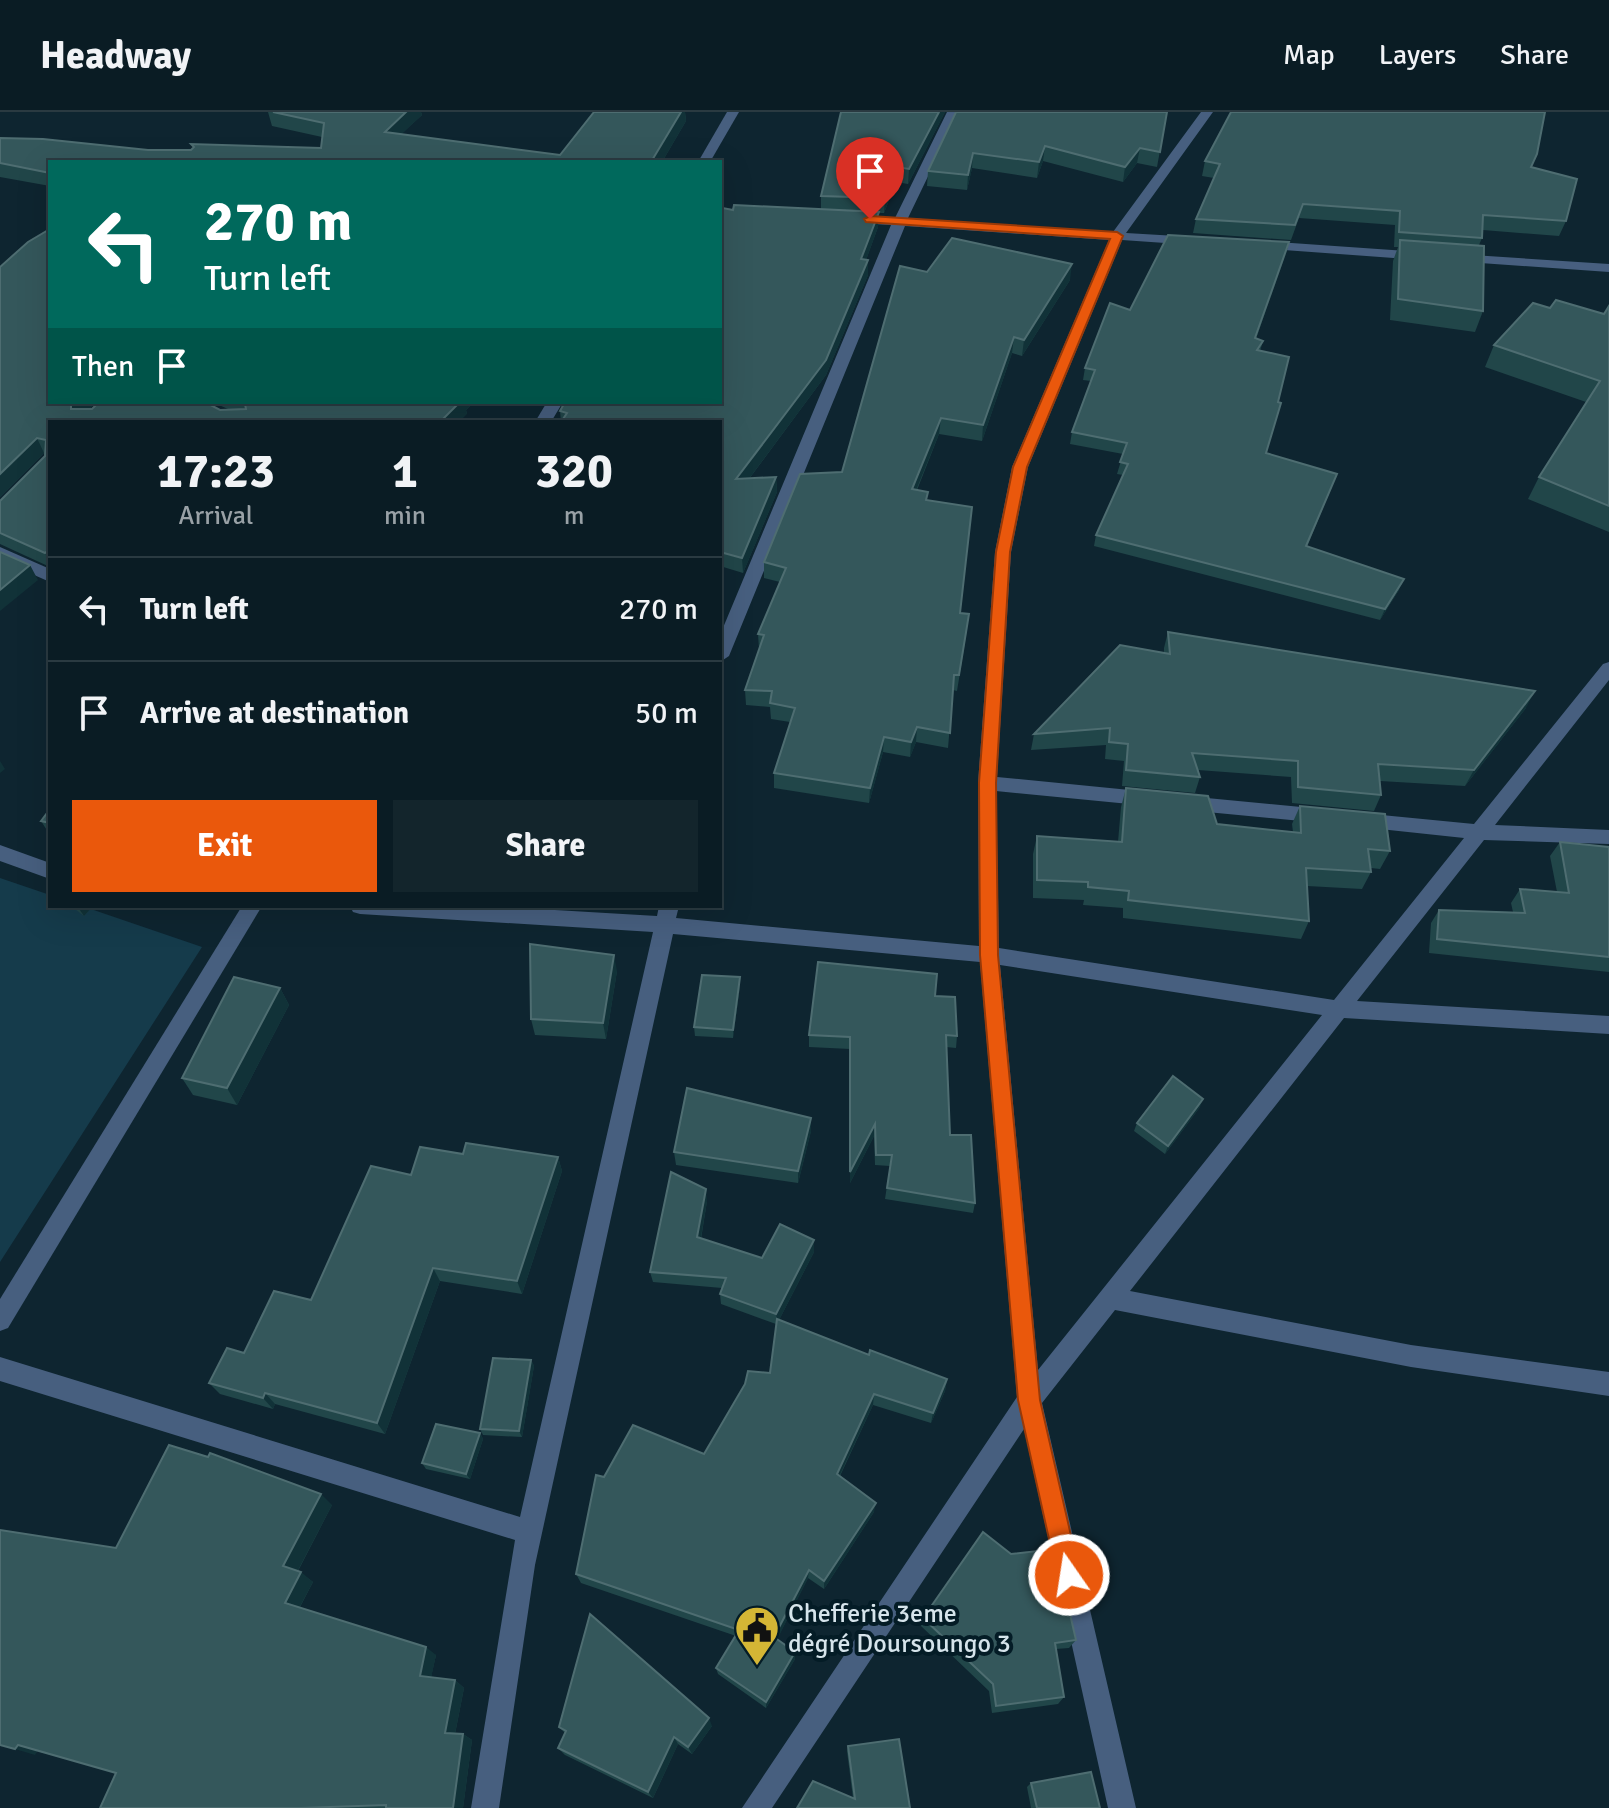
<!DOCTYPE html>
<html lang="en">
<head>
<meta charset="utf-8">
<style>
	body { margin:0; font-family:Signika,sans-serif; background:#13252c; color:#f1f3f6; height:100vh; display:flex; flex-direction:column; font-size:30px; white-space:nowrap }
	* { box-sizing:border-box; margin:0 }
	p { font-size:26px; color:#99a1a6 }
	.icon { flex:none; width:44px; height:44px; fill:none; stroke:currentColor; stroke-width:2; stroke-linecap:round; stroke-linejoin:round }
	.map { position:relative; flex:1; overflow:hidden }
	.panel { position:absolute; left:48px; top:308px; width:674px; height:488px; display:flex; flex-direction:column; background:#0a1c24; border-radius:0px; box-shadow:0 8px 32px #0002,0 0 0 2px #2a3a41 }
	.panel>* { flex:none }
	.hud { position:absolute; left:48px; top:48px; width:674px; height:244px; border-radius:0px; box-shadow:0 8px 32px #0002,0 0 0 2px #2a3a41; background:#00695c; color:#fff; overflow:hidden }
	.pin { position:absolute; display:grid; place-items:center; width:68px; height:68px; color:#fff; margin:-82px -34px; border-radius:50% 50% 50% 0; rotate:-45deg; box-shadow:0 0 8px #0007 }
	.pin .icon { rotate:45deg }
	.me { position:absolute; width:88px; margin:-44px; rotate:347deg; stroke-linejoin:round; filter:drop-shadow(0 0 6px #0008) }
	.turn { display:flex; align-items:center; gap:28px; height:168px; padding:0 24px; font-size:36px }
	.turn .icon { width:104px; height:104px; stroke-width:2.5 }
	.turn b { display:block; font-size:56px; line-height:68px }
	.then { display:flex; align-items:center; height:76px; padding:0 24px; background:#0003; gap:16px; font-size:30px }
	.eta { display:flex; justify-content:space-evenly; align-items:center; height:136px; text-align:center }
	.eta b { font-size:48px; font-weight:700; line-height:56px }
	.primary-button { display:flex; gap:16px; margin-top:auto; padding:16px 24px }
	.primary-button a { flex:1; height:92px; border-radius:0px; background:#ea580c; color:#fff; font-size:32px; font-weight:700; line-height:92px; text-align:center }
	.primary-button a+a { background:#13252c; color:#f1f3f6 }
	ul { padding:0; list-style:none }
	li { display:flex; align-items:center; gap:24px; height:104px; padding:0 24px; border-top:2px solid #2a3a41 }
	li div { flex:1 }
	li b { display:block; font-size:30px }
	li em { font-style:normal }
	header { display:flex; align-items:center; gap:48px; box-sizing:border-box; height:112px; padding:0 40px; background:#0a1c24; border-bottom:2px solid #2a3a41 }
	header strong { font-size:38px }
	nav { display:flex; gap:44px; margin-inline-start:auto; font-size:28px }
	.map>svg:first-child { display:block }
	.green { fill:#153b4b }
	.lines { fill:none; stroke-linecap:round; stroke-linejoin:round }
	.minor { fill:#475f7f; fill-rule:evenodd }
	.wall { fill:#214649 }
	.shaded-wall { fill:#113238 }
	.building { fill:#34575b; stroke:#4e6d71; stroke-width:2 }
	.route { fill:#ea580c; stroke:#983908; stroke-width:2 }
	.labels { text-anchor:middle; stroke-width:8; stroke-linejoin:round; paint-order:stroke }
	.near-poi-label { font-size:26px; fill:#d6e4eb; stroke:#041c26; text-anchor:start }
</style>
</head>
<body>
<header>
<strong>Headway</strong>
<nav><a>Map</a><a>Layers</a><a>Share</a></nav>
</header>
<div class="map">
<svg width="1609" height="1696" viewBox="0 0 1609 1696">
	<rect width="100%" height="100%" fill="#0e2530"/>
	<path class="green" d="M0 766 50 783V794H82L202 835 0 1150Z"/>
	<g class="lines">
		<g class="minor">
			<path d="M727 0H739L710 50H698Z"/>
			<path d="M947 0H959L908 106 1113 120 1201 0H1213L1126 121 1194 125 1201 129 1194 133 1122 128 1028 355 1011 440 997 665 1150 680 1159 687 1150 694 996 679 999 836 1334 888 1464 726 1361 715 1352 708 1354 703 1361 701 1474 712 1603 552 1609 550V568L1495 713 1609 718V732L1484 728 1357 889 1609 904V922L1344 906 1130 1179 1411 1233 1609 1260V1284L1411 1255 1115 1198 1042 1291 1136 1696H1108L1024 1317 772 1696H742L1017 1285 980 850 673 822 535 1453 499 1696H471L515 1428 0 1269V1245L520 1405 653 820 360 802 353 800 350 794H488L657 804 659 794H679L676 806 979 834 978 671 995 440 1012 355 1109 128 905 114 729 544 720 550V523L891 113 855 111 848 107 855 103 895 106ZM1000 853 1322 903 1038 1258Z"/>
			<path d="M1262 129 1421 140 1428 144 1421 148 1257 136 1255 133Z"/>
			<path d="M1457 142 1609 152V160L1452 149V143Z"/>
			<path d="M547 290H563L551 310H535Z"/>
			<path d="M0 435 50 457V470L0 448Z"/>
			<path d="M1186 684 1322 697 1331 704 1322 711 1186 698 1177 691Z"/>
			<path d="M0 733 50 751V767L0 749Z"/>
			<path d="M242 794H262L8 1216 0 1219V1187Z"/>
		</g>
	</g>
	<g class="wall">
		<path d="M268 0H421L422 3 401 22 560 43 681 0H685L686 9 662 50H50V74L0 65V26L148 38H191L193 36 191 32 321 36 322 25 272 14Z"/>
		<path d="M841 0H945L908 72 896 70 884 101H879L878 115 866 148H868V163L826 263 749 367 776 365 777 380 743 461 720 454V310H561L560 299 720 290 733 98 821 97V84Z"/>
		<path d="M956 0H1167L1157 55 1137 51 1123 70 1043 49 1037 66 972 56 967 78 927 74 928 59Z"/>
		<path d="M1205 49 1531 55 1566 109 1559 124 1483 118 1482 126 1479 133 1483 199 1475 220 1390 208 1393 149 1398 135H1394L1395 113 1299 106 1291 128 1193 121 1196 107 1214 66 1202 64Z"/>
		<path d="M1289 130 1256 227 1263 229 1260 239 1266 341 1337 362 1307 435 1399 478 1380 508 1094 434 1096 423 1123 363 1117 362 1123 342 1070 332 1072 320 1091 269 1083 268 1085 256 1130 198Z"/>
		<path d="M0 155 50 290H96L89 297 220 298 228 297 212 290H474L466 298 467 302 50 310V455L0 432V389L45 344 44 341 0 385Z"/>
		<path d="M927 160 1070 168 1022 244 1012 241 982 329 939 322 917 378 928 389 960 501 967 518 957 579 953 578 948 636 916 630 910 645 883 640 869 691 774 676V661L790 610 771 607 770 595 746 593 745 578 759 537 758 522 780 470 764 466V450L842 360Z"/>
		<path d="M1609 194V420L1528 387 1539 365 1586 290 1485 255 1494 233 1550 196 1604 202Z"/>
		<path d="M1168 520 1526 596 1465 674 1380 669 1381 683 1374 699 1292 691 1291 665 1198 658 1200 665 1195 681 1122 674 1124 649 1105 647 1106 633 1031 638 1034 622 1164 541V536Z"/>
		<path d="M1126 676 1217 712 1293 720 1292 712 1300 694 1390 739 1380 757 1371 756V760L1362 777 1307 774 1309 809 1301 827 1123 806V796L1083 793 1084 788 1033 786V742L1037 724 1118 730 1121 695Z"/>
		<path d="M50 697V723L41 709Z"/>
		<path d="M1560 730 1609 735V860L1429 841 1431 811 1439 798 1513 800 1511 791 1520 777 1557 780 1550 744Z"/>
		<path d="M71 794H93L84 804Z"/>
		<path d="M617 859 606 927 535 923 531 907Z"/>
		<path d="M740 865V874L733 926 695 924 694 915Z"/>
		<path d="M280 876 289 893 237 993 193 983 182 966Z"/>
		<path d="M935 884 957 924 956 936 946 935 950 1023 975 1091 973 1101 885 1087 890 1054 875 1053 874 1024 850 1071V937L809 935V923Z"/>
		<path d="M1200 995 1165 1042 1134 1019 1137 1011Z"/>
		<path d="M811 1019 798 1071 676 1053 674 1040Z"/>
		<path d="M463 1042 558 1045 562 1059 522 1182 440 1169 385 1322 275 1292 273 1297 220 1282 209 1271 244 1241 311 1188 411 1063Z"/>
		<path d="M707 1089 701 1127 762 1146 814 1140 779 1208 869 1243 947 1267 945 1279 931 1311 873 1293 840 1364 874 1400 824 1477 808 1466 777 1527 795 1547 766 1596 718 1562 716 1556 736 1524 581 1471 576 1462 604 1365 704 1342 770 1261 776 1212 721 1192 720 1182 722 1176 653 1170 650 1160Z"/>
		<path d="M531 1248 534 1254 522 1325 483 1323 480 1317Z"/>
		<path d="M480 1321 483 1327 470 1367 426 1357 422 1351Z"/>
		<path d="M332 1393 298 1459 313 1470 300 1495 436 1543 431 1565 455 1568 464 1576 455 1622H463L472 1628 463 1696H100L116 1661 37 1639 35 1643 116 1436Z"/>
		<path d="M923 1506 1076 1528 1069 1536 1056 1537 1064 1585 1058 1592 992 1601 989 1579 921 1514Z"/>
		<path d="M712 1614 692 1642 678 1632 653 1686 565 1643 558 1636 565 1621 559 1615Z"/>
		<path d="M848 1634 910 1696 853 1686 847 1639Z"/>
		<path d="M1031 1671 1100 1696H1031L1027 1675Z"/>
	</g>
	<g class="shaded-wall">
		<path d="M406 0H421L422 3 388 35 385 20Z"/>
		<path d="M681 0H685L686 9 662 50H651Z"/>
		<path d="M939 0H945L908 72 909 57Z"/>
		<path d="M1045 34 1043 49 1037 66 1039 50Z"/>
		<path d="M1140 36 1137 51 1123 70 1125 55Z"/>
		<path d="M973 41 972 56 967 78 968 63Z"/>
		<path d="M897 55 896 70 884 101 885 86Z"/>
		<path d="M879 100 878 115 861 162V147Z"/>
		<path d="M1289 130 1286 142 1252 238 1255 226Z"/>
		<path d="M868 148V163L826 263 737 383 736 367Z"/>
		<path d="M1072 152 1070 168 1022 244 1024 228Z"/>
		<path d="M1014 225 1012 241 982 329 983 313Z"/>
		<path d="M74 290H96L78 308 71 297V293Z"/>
		<path d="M460 290H474L466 298 467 302 459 310H440Z"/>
		<path d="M941 306 939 322 910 393 912 377Z"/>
		<path d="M37 326 44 341 0 385V362Z"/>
		<path d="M776 365 777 380 743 461 742 446Z"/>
		<path d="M50 437V452L45 441Z"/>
		<path d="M30 453 38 468 0 499V478Z"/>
		<path d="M1404 467 1399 478 1380 508 1385 497Z"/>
		<path d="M1535 579 1526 596 1465 674 1474 658Z"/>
		<path d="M917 615 916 630 910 645 911 630Z"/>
		<path d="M884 625 883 640 869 691 870 676Z"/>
		<path d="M0 649 5 657 0 661Z"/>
		<path d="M77 794H93L84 804Z"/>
		<path d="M614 843 617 859 606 927 603 911Z"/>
		<path d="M740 865V874L733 926V918Z"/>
		<path d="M280 876 289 893 237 993 227 976Z"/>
		<path d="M1203 987 1200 995 1165 1042 1168 1034Z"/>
		<path d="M811 1006V1019L798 1071V1059Z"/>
		<path d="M875 1012 874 1024 850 1071V1060Z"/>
		<path d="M558 1045 562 1059 522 1182 517 1169Z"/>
		<path d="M706 1077 707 1089 699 1137 697 1125Z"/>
		<path d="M814 1128V1140L777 1212 776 1202Z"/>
		<path d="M433 1156 440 1169 385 1322 377 1311Z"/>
		<path d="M531 1248 534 1254 522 1325 519 1319Z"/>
		<path d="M947 1267 945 1279 931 1311 933 1301Z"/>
		<path d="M265 1281 275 1292 273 1297 263 1286Z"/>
		<path d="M874 1282 873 1293 836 1371 837 1362Z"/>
		<path d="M480 1321 483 1327 470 1367 466 1362Z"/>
		<path d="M321 1382 332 1393 295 1464 283 1454Z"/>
		<path d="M876 1391 874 1400 824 1477V1469Z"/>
		<path d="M809 1458 808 1466 775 1532 774 1525Z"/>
		<path d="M301 1460 313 1470 297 1500 285 1491Z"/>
		<path d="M426 1535 436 1543 430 1571 420 1564Z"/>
		<path d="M795 1540V1547L766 1596V1590Z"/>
		<path d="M455 1568 464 1576 454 1627 445 1621Z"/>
		<path d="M709 1606 712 1614 692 1642 688 1635Z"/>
		<path d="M463 1622 472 1628 463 1696H453Z"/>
		<path d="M674 1625 678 1632 653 1686 648 1680Z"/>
		<path d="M18 1633 37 1639 35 1643 15 1637Z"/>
	</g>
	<g class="building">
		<path d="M273 0H406L385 20 560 43 594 0H681L651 50H50V61L0 51V26L43 27 148 38H191L194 35 191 32 321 36 324 11Z"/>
		<path d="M841 0H939L909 57 897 55 885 86 821 84Z"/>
		<path d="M956 0H1167L1160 40 1140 36 1125 55 1045 34 1039 50 973 41 968 63 928 59Z"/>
		<path d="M1231 0H1545L1537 42 1531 55 1577 67 1566 109 1483 103 1482 126 1399 120 1400 99 1303 92 1295 113 1196 107 1220 52 1205 49Z"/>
		<path d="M734 93 879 100 861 147 868 148 826 248 736 367 776 365 742 446 720 440V310H561L567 301 560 299 565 290H720V101L723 96 733 98Z"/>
		<path d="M50 117V290H74L71 293V297H92L99 290H205L220 298 246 297 245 292 240 290H460L440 310H50V437L45 441 0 421V389L45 344 46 328 37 326 0 362V155L28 130Z"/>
		<path d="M1168 123 1289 130 1255 226 1263 229 1257 238 1289 245 1278 290 1281 291 1266 341 1337 362 1306 434 1404 467 1385 497 1096 423 1128 352 1120 350 1127 331 1072 320 1095 258 1085 256 1110 191 1130 198Z"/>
		<path d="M952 126 1072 152 1024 228 1014 225 983 313 941 306 912 377 928 380 926 388 972 395 960 501 969 502 959 563H954L950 621 917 615 911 630 884 625 870 676 774 661 795 596 770 591 772 579 745 578 764 523 758 522 786 456 764 450 800 362 842 360 900 154 927 160Z"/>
		<path d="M1400 128 1484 134 1483 199 1398 187Z"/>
		<path d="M1556 188 1604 202 1609 194V394L1539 365 1600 269 1494 233 1533 191 1550 196Z"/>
		<path d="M0 440 30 453 0 478Z"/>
		<path d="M1168 520 1535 579 1474 658 1378 652 1381 683 1298 675V649L1192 641 1200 665 1126 658 1128 632 1109 630 1110 616 1034 622 1120 533 1170 542Z"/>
		<path d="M1126 676 1208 684 1217 712 1301 721 1300 694 1385 702 1390 739 1368 737 1371 760 1306 756 1309 809 1128 788 1129 779 1088 775V770L1037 768V724L1122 730Z"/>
		<path d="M50 697V711L41 709Z"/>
		<path d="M1560 730 1609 735V845L1437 827 1439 798 1525 801 1520 777 1569 781Z"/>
		<path d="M530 832 614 843 603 911 531 907Z"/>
		<path d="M818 850 937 862 935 884 955 885 957 924 946 923 950 1023H971L975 1091 887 1076 892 1043H876L875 1012 850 1060V925L809 923Z"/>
		<path d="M702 863 740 865 733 918 694 915Z"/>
		<path d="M234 865 280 876 227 976 182 966Z"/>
		<path d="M1173 964 1203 987 1168 1034 1137 1011Z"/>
		<path d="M687 976 811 1006 798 1059 674 1040Z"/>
		<path d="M466 1031 558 1045 517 1169 433 1156 377 1311 265 1281 263 1286 209 1271 227 1236 244 1241 274 1179 311 1188 371 1054 411 1063 420 1035 463 1042Z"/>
		<path d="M671 1060 706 1077 697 1125 762 1146 780 1112 814 1128 776 1202 720 1182 726 1166 650 1160Z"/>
		<path d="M777 1207 869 1243 870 1238 947 1267 933 1301 874 1282 837 1362 876 1391 824 1469 809 1458 774 1525 795 1540 766 1590 716 1556 739 1518 576 1462 596 1363 604 1365 633 1313 704 1342 745 1272 748 1259 770 1261Z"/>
		<path d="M493 1246 531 1248 519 1319 480 1317Z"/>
		<path d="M436 1312 480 1321 466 1362 422 1351Z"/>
		<path d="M169 1333 208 1345 210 1341 321 1382 283 1454 301 1460 285 1491 426 1535 420 1564 455 1568 445 1621 463 1622 453 1696H386V1693L301 1696H100L116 1661 18 1633 15 1637 0 1633V1418L116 1436Z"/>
		<path d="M983 1420 1011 1442 1055 1437 1076 1528 1055 1531 1064 1585 996 1594 993 1572 923 1506Z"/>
		<path d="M590 1502 709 1606 688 1635 674 1625 648 1680 558 1636 566 1619 559 1615Z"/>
		<path d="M899 1627 910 1696H797L813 1669 855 1687 848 1634Z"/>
		<path d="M1091 1660 1100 1696H1037L1031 1671Z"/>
	</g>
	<path class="route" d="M870 104 1117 120 1123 124 1027 355 1010 440 996 671 998 843 1040 1288 1080 1463 1077 1471 1069 1474 1061 1471 1057 1463 1018 1288 980 843 979 671 996 440 1013 355 1110 127 866 110 864 107Z"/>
	<defs>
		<g id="civic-pin" transform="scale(2.3)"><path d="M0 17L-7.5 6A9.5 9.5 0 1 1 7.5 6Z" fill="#d4b635" stroke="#041c26"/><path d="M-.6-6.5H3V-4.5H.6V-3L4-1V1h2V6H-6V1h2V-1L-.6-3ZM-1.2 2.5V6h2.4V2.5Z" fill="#111"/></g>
	</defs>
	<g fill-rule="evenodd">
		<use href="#civic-pin" x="757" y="1516"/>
	</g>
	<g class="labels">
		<g class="near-poi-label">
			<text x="788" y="1510">Chefferie 3eme<tspan x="788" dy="30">dégré Doursoungo 3</tspan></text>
		</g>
	</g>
</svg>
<div class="pin" style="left:870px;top:107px;background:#d93025"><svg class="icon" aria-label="arrive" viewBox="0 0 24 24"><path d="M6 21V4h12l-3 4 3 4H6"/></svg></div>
<svg class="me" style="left:1069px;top:1463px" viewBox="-20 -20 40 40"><circle r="17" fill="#ea580c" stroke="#fff" stroke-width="3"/><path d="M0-11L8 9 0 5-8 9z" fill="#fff"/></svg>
<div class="hud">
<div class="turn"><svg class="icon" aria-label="left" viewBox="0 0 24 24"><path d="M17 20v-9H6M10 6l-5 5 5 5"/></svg><div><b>270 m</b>Turn left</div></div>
<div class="then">Then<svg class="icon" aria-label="arrive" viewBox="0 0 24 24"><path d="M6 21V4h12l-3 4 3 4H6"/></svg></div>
</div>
<section class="panel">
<div class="eta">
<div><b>17:23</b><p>Arrival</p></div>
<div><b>1</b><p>min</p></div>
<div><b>320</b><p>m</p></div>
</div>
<ul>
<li><svg class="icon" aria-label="left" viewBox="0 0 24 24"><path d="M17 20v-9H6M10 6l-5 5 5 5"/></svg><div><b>Turn left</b></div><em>270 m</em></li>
<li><svg class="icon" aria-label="arrive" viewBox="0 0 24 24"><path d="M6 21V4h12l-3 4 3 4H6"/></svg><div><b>Arrive at destination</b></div><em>50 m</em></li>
</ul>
<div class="primary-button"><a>Exit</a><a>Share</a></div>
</section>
</div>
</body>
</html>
